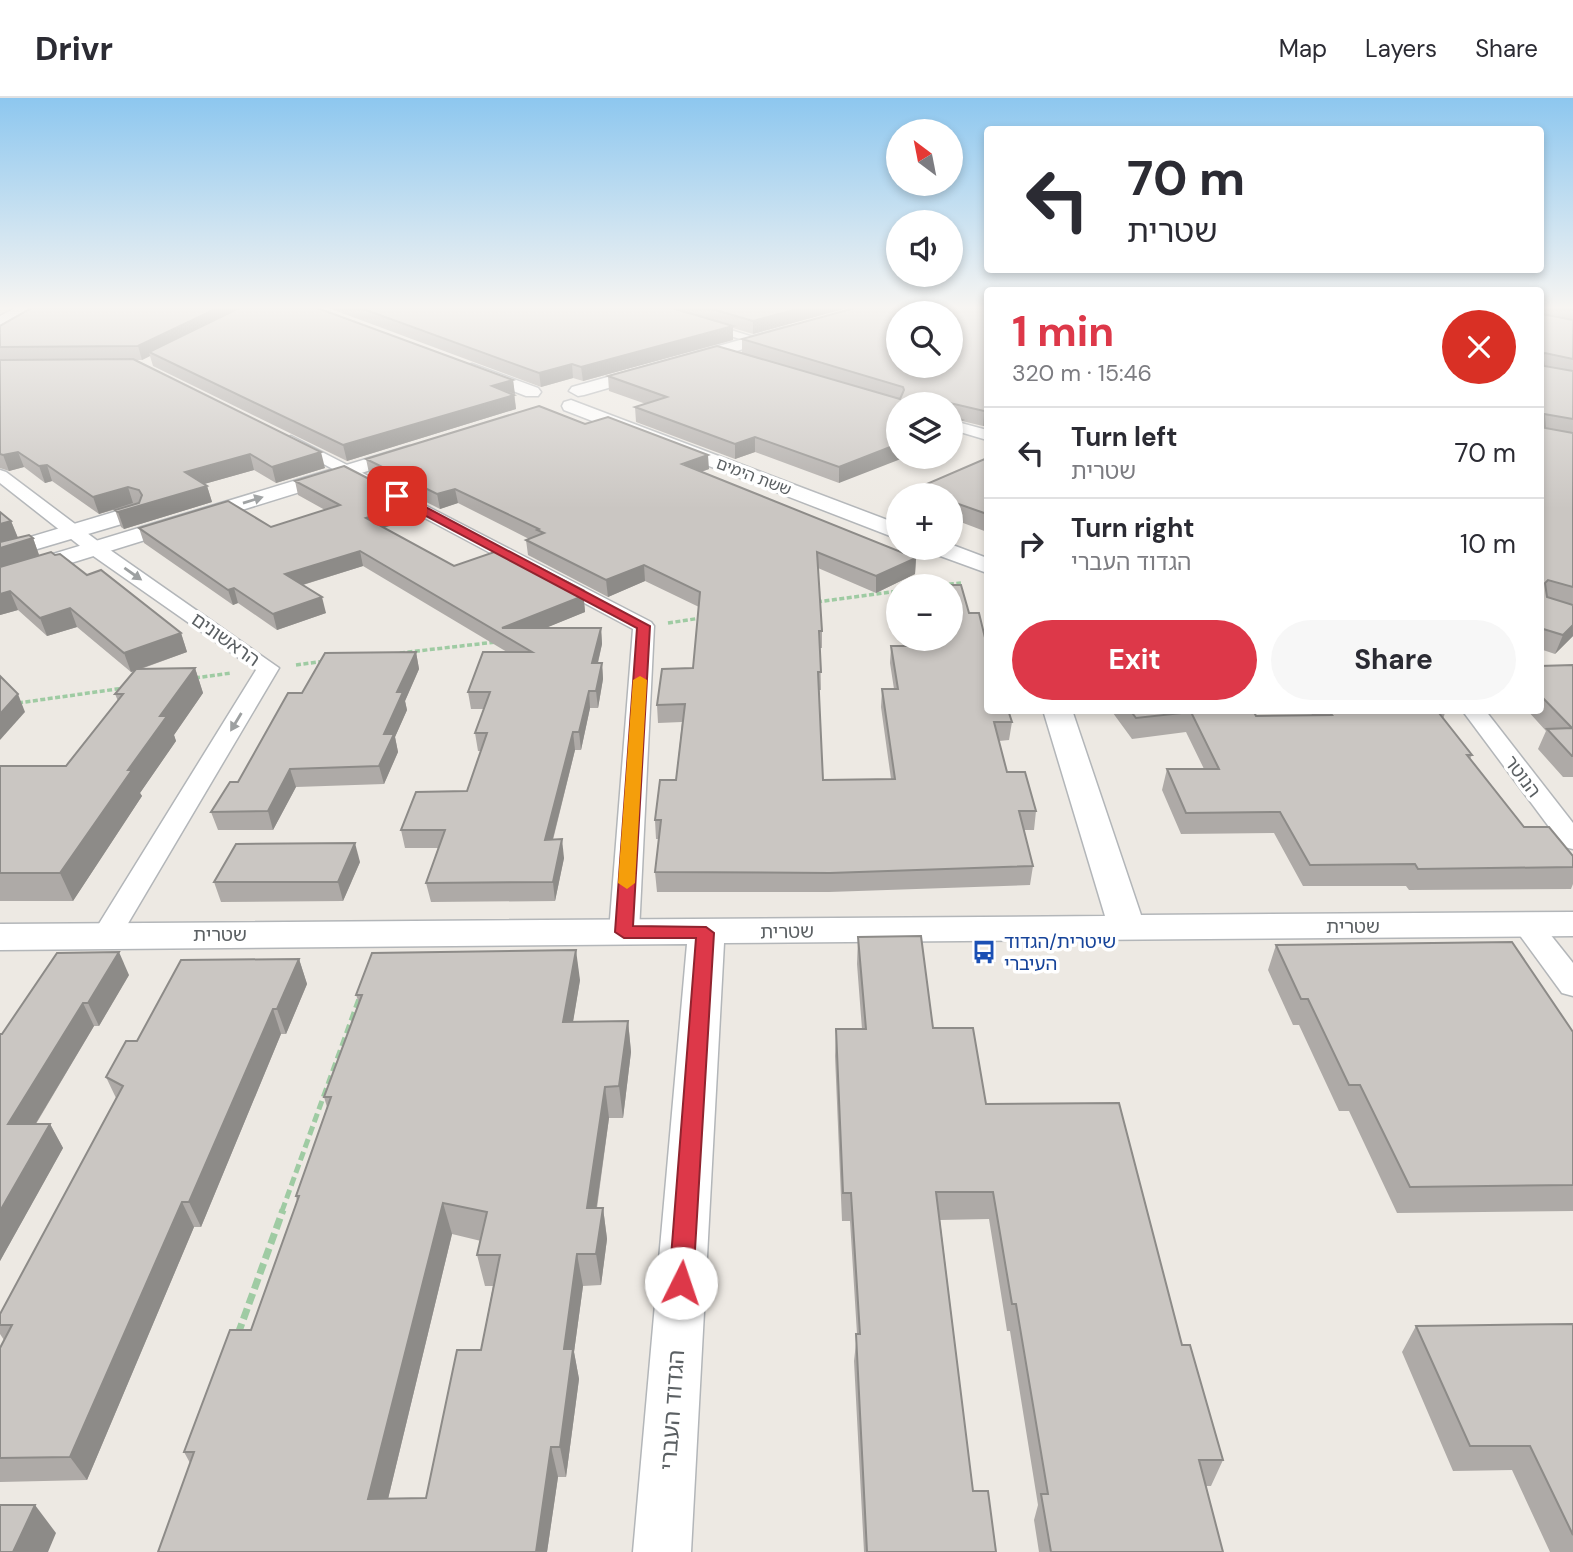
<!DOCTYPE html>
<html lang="en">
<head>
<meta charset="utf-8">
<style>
	body { margin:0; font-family:"DM Sans","Noto Sans Hebrew",sans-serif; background:#f7f7f7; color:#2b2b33; height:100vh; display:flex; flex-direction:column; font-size:26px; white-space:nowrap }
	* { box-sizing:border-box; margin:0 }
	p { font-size:23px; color:#7c7c81 }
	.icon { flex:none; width:38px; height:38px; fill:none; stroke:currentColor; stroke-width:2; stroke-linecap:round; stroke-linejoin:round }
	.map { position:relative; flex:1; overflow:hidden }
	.panel { position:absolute; left:984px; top:189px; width:560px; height:427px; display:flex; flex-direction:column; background:#fff; border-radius:7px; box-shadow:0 4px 10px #0003 }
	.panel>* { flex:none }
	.guide { position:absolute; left:984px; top:28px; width:560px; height:147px; border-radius:7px; box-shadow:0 4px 10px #0003; background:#fff; color:#2b2b33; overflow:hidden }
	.needle { width:46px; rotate:328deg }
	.tools { position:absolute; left:886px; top:21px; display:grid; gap:14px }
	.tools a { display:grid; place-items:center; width:77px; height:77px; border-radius:50%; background:#fff; box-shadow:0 4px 10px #0003; font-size:35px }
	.pin { position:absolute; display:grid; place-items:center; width:60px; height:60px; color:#fff; margin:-30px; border-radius:14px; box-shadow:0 4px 10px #0006 }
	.me { position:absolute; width:77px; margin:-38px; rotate:4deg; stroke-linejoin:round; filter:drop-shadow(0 0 5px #0008) }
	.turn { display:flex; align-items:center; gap:24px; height:147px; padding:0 28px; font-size:32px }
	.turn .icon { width:91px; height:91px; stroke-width:2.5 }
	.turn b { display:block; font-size:49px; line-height:60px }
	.round { display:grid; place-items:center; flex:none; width:74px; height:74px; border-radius:37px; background:#f7f7f7 }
	.overview { display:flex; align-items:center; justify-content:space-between; height:119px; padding:0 28px }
	h1 { font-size:42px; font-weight:700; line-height:52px; color:#dd3849 }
	.action { display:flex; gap:14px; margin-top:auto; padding:14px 28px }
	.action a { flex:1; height:80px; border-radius:42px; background:#dd3849; color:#fff; font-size:28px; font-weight:700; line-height:80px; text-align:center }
	.action a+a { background:#f7f7f7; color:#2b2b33 }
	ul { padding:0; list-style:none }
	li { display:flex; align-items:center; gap:21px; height:91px; padding:0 28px; border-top:2px solid #e1e1e2 }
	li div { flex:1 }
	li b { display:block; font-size:26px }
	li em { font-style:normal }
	header { display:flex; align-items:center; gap:42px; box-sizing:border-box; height:98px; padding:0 35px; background:#fff; border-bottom:2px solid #e1e1e2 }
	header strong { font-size:33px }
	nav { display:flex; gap:38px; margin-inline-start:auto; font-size:24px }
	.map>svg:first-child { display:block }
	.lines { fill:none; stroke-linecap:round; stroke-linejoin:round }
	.minor-casing { stroke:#b3b6b9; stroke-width:3 }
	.tertiary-casing { stroke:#b3b6b9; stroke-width:3 }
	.path-far2 { stroke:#9fcba3; stroke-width:3.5; stroke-dasharray:5 2.5; stroke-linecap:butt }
	.path-far1 { stroke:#9fcba3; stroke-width:5; stroke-dasharray:9 4.5; stroke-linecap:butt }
	.path { stroke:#9fcba3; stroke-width:7; stroke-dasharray:11 5; stroke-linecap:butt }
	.minor { fill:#fff; fill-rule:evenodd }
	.tertiary { fill:#fff; fill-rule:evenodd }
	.wall { fill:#aeaaa7; fill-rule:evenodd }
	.shaded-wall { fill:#8d8b88 }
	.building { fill:#cac6c2; stroke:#8d8b88; stroke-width:2; fill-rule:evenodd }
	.oneway { fill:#9da0a1 }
	.route { fill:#dd3849; stroke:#90242f; stroke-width:2 }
	.slow { fill:#f59e0b }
	.labels { text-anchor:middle; stroke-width:7; stroke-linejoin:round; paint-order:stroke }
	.far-street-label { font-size:16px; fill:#5b6063; stroke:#fff }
	.street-label { font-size:19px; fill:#5b6063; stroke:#fff }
	.transit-label { font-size:19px; fill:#164399; stroke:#fff; text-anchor:start }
	.near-street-label { font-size:23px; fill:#5b6063; stroke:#fff }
</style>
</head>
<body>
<header>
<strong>Drivr</strong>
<nav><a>Map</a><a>Layers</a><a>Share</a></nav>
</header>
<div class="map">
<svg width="1573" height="1454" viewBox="0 0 1573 1454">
	<rect width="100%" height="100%" fill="#ede9e3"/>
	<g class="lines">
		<g class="minor-casing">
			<g id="minor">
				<path d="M19 208H34L0 227V218Z"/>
				<path d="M634 208H653L763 242 761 245H753Z"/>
				<path d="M950 322 987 332V342L950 331Z"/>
				<path d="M291 338 651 524 654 528 639 834 634 841 624 844 614 841 609 834 633 531 286 346 283 343Z"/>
				<path d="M0 372 6 374 103 447 279 570 117 844 107 847 97 844 92 837 256 572 89 455 0 385Z"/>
				<path d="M1462 612H1485L1573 725V751L1564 749Z"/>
				<path d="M1528 818 1538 821 1573 865V898L1562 895 1513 828 1518 821Z"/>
			</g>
		</g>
		<g class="tertiary-casing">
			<g id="tertiary">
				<path d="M786 229 794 234 792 237 584 297 578 298 569 293 572 289Z"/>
				<path d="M472 266 538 290 541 294 538 298H526L466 275 463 271 466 267Z"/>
				<path d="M571 302 898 426V441L564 312 562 308 564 304Z"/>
				<path d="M409 348 416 350 419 354 416 358 0 487V472Z"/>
				<path d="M134 408 142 410 145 415 142 420 0 462V448Z"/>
				<path d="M950 446 987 460V475L932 455 928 450H950Z"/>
				<path d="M1043 612H1072L1141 817 1573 814V838L724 845 691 1454H633L687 846 0 852V826L1105 818Z"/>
			</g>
		</g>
		<g class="path-far2">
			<path d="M934 488 961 485"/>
			<path d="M817 504 898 493"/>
			<path d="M668 525 701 520"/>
			<path d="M400 555 496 544"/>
			<path d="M296 567 325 563"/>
			<path d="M195 580 231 575"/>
			<path d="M18 605 124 590"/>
		</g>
		<path class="path-far1" d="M282 1113 360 898"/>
		<path class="path" d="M238 1236 283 1112"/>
		<use href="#minor" class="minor"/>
		<use href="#tertiary" class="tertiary"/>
	</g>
	<g class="wall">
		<path d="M323 208H854L753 236 733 230V242L583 283 573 280 541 289Z"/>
		<path d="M987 208V327L983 328 962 323 961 337 950 341V306H898L839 385 755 354 735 361 636 324 635 309 646 306 609 293 608 278 787 268 742 255V241Z"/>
		<path d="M1540 208H1573V538L1555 556 1540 551Z"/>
		<path d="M0 228 513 282 516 311 347 363 153 268 150 258 142 262H136L325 370 276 385 254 372 204 386 207 388 212 404 124 431 121 429 115 412 135 406 99 416 52 383 45 385 24 369 9 373 0 370Z"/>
		<path d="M585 326 709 371 701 374 916 460 915 476 876 495 818 470 822 533V550H820L821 592H819L823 682 891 681 881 609 882 591H894L890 565 891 548H911L910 541H950L987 612 1012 624 1009 642 999 643 1007 674 1036 713 1034 732H1024L1033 768 1030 787 829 794H657L655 774 659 741H656L655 722 676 682 682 624 658 625 657 607 693 570 699 509 645 483 608 499 528 457 526 442 529 441 458 405 440 411 369 375 366 361Z"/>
		<path d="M987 360V434L950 420V397H914L915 391Z"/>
		<path d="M295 383 417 419 384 430 454 468 583 492 585 514 545 530H601L602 546 598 565H602L603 581 598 610H590L581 652H575L553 742 564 760 555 803 431 804 426 785 438 750H405L401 732 467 693 481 653H478L475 635 484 611H471L468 594 507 554 363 468 303 487 326 515 277 532 238 505 233 507 144 445 139 430 271 429 325 412 298 397Z"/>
		<path d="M0 414 11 423 18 440H33L39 457 87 477 181 535 187 554 141 571 195 570 203 595 174 637 176 643 140 695 142 698 73 803H0V668H66L118 603 115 596 135 573 131 574 77 529 47 538 18 512 0 517Z"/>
		<path d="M416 554 419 571 405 603 407 612 395 639 398 654 384 686 296 689 273 732H218L211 714 238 684 302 595Z"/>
		<path d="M1573 567V679H1563L1538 651 1546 633 1527 612H1540V568Z"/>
		<path d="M1114 612H1253L1256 618 1312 617 1309 612H1443L1445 615 1443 621 1472 657 1470 661 1524 729 1573 758V786L1571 791 1409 792 1406 788H1303L1274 735 1181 736 1162 692 1167 671H1204L1186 634 1132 641 1113 615Z"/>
		<path d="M360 764 343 803 221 804 214 784Z"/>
		<path d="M858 839 933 930 986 1006 1182 1247 1223 1362 1211 1388H1206L1223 1454H1039L1034 1422 1038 1407 1010 1233H1007L989 1121 940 1122 973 1393 996 1454H864L854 1263 857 1236 850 1123H842L835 958 836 931H862L857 866Z"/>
		<path d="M1276 847 1573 934V1113L1397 1115 1349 1013H1339L1299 927H1293L1268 872Z"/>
		<path d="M299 861 307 886 286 936H281L201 1129H194L87 1382 0 1384V1250L4 1242 0 1236V1216L116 1000 106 979 137 943Z"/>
		<path d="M129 877 99 928H94L36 1026H50L63 1050 0 1163 2 936Z"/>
		<path d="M580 882 573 923H628L631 954 623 1020H609L597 1110H603L607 1141 601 1187 583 1188 574 1254 579 1281 566 1379H558L547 1454H158L190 1365 184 1354 251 1232 297 1103 296 1098 327 1009 324 999 359 905 356 897ZM452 1136 481 1143 477 1157 485 1188H493L481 1252 426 1400 388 1401Z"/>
		<path d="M1573 1226V1454H1550L1512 1372 1453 1373 1402 1254 1416 1228Z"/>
	</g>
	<g class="shaded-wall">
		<path d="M222 208H251L149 254 150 258 142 262 138 248Z"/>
		<path d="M809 208H854L753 236V223Z"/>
		<path d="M733 228V242L583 283 581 269Z"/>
		<path d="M572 266 573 280 541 289 539 275Z"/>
		<path d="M513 282 515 296 492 288Z"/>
		<path d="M514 297 516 311 347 363 343 347Z"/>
		<path d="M987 312V327L983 328 984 313Z"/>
		<path d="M962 322 961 337 950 341V326Z"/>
		<path d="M755 339V354L735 361V346Z"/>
		<path d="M898 346V359H906L839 385V369Z"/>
		<path d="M18 354 24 369 9 373 3 357Z"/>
		<path d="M321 354 325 370 276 385 272 369Z"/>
		<path d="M250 356 254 372 190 390 185 374Z"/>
		<path d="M708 357 709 371 683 380 682 366Z"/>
		<path d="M47 367 52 383 45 385 39 368Z"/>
		<path d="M207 388 212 404 124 431 118 414Z"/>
		<path d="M128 389 133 405 99 416 93 399Z"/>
		<path d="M455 391 458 405 440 411 437 396Z"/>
		<path d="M414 404 417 419 369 434 366 420Z"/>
		<path d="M11 423 18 440 0 446V426Z"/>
		<path d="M33 440 39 457 0 470V450Z"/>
		<path d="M360 453 363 468 289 491 285 476Z"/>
		<path d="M916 460 915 476 876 495V478Z"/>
		<path d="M644 467 645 483 608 499 606 482Z"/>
		<path d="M234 490 238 505 233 507 228 492Z"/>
		<path d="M583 492 585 514 514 543 502 530Z"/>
		<path d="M10 493 18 512 0 517V496Z"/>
		<path d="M322 499 326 515 277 532 273 516Z"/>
		<path d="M70 510 77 529 47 538 40 520Z"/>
		<path d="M1573 527V538L1555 556 1563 537Z"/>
		<path d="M601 530 602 546 594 581 592 565Z"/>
		<path d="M181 535 187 554 131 574 124 555Z"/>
		<path d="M416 554 419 571 405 603 407 612 395 639 398 654 384 686 379 668 384 636 397 594Z"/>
		<path d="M602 565 603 581 598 610 596 593Z"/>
		<path d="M195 570 203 595 174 637 176 643 140 695 142 698 73 803 60 775 128 672 160 618Z"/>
		<path d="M589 593 590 610 581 652 579 634Z"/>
		<path d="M18 596 25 614 0 642V616Z"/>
		<path d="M573 634 575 652 548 760 545 742Z"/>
		<path d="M290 671 296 689 273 732 268 713Z"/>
		<path d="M562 741 564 760 555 803 553 784Z"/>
		<path d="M355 745 360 764 343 803 338 784Z"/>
		<path d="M576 852 580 882 568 954 563 924Z"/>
		<path d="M119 854 129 877 99 928 88 905Z"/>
		<path d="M299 861 307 886 286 936 277 911Z"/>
		<path d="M83 905 94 928 21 1050 8 1026Z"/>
		<path d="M273 911 281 936 201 1129 189 1104Z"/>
		<path d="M628 923 631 954 623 1020 619 988Z"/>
		<path d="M605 989 609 1020 592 1141 587 1110Z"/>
		<path d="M50 1026 63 1050 0 1163V1113Z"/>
		<path d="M182 1104 194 1129 87 1382 70 1359Z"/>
		<path d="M443 1105 452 1136 381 1430 368 1401Z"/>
		<path d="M603 1110 607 1141 601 1187 596 1156Z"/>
		<path d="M577 1156 583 1188 574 1254 579 1281 566 1379 560 1349 564 1251Z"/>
		<path d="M551 1349 558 1379 547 1454H536Z"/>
		<path d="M35 1407 56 1435 48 1454H13Z"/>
	</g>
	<g class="building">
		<path d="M35 208H222L138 248 0 249V228Z"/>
		<path d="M243 208H312L513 282 492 288 514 297 343 347 149 254Z"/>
		<path d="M355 208H665L733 228 581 269 572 266 539 275Z"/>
		<path d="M702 208H809L753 223Z"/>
		<path d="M862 208H987V312L984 313 950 305V306H898V346L839 369 755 339 735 346 635 309 667 299 608 278 717 248 900 301 904 292 903 289 742 241ZM898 215H950V268H898Z"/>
		<path d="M1540 208H1542V216L1573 222V261L1545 255 1542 257 1544 268 1573 273V321L1544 316 1545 330 1573 335V489L1548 482 1545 485 1547 499 1573 507V527L1563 537 1540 530Z"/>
		<path d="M133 261 321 354 272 369 250 356 185 374 207 388 118 414 115 412 139 405 142 397 139 392 128 389 93 399 47 367 39 368 18 354 3 357 0 356V262Z"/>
		<path d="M539 308 585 326 608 319 708 357 682 366 916 460 876 478 817 454 822 533H819L821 574H818L823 682 895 681 882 591H898L891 548H915L914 541H950V488H904V487H961L969 515H979L987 548V612H1008L1012 624H994L1007 674H1025L1036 713H1019L1033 768 830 775 655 774 661 722H655L660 682H676L685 606 657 607 662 571 693 570 700 494 644 467 606 482 526 442 544 435 537 432 539 431 455 391 437 396 366 361Z"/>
		<path d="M950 318 962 322 950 326Z"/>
		<path d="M987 360V416L950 403V397H934L915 391Z"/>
		<path d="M344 368 414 404 366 420 454 468 503 451 583 492 577 494 583 498 502 530H601L592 565H602L596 593H589L579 634H573L545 742 562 741 553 784 426 785 445 732H401L416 694 467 693 487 635H475L490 594H468L483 554H532L360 453 285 476 322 499 273 516 234 490 228 492 139 430 228 403 271 429 340 407 295 383Z"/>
		<path d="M0 414 11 423 0 426Z"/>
		<path d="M29 437 33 440 0 450V444Z"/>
		<path d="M51 454 55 457 60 456 87 477 101 472 181 535 124 555 70 510 40 520 10 493 0 496V469Z"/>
		<path d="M416 554 397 594H403L384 636H394L379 668 290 671 268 713 211 714 230 684H238L288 595H302L325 555Z"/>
		<path d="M1573 567V658H1572L1547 631 1572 630 1540 597V568Z"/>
		<path d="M195 570 160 618H167L128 672H132L60 775H0V668H66L123 596H115L136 571Z"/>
		<path d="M0 578 18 596 0 616Z"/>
		<path d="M1130 612H1253L1256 618 1332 617 1328 612H1443L1445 615H1439L1472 657H1467L1524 729H1549L1573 758V769L1418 771 1415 766 1310 767 1280 714 1186 715 1167 671H1219L1191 614 1136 620Z"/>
		<path d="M355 745 338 784H214L236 746Z"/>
		<path d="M921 838 933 930H973L986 1006 1119 1005 1182 1247H1190L1223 1362H1199L1223 1454H1051L1041 1396H1048L1016 1206H1012L993 1094H936L973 1393H988L996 1454H867L856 1236H860L851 1095H843L836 931H866L858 839Z"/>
		<path d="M1512 844 1573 934V1087L1410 1089 1360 987H1349L1308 901H1301L1276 847Z"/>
		<path d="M576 852 563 924 628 923 619 988 605 989 587 1110H603L596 1156H577L564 1251H573L560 1349H551L536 1454H158L194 1354H184L230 1232H251L299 1098H296L331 999H324L362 897H356L372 855ZM443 1105 487 1114 477 1157H500L481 1252H457L426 1400 368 1401Z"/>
		<path d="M119 854 88 905H83L8 1026H50L0 1113V936H2L57 855Z"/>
		<path d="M299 861 277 911H273L189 1104H182L70 1359 0 1360V1250L12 1227H0V1216L123 988 106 979 126 943H137L181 862Z"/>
		<path d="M1573 1226V1437L1530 1348H1470L1416 1228Z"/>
		<path d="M0 1407H35L13 1454H0Z"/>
	</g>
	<defs><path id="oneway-solid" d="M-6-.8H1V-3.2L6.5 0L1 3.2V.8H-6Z" transform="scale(1.75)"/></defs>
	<g class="oneway">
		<use href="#oneway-solid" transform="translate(253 402) rotate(-17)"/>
		<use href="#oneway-solid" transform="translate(133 476) rotate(35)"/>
		<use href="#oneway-solid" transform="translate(236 624) rotate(121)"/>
	</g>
	<linearGradient id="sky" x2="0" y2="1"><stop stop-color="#8dc7ef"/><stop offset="0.51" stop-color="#f7f5f2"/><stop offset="1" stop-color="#f7f5f2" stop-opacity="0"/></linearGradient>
	<rect width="1573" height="411" fill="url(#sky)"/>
	<path class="route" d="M394 396H401L650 528 633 828 706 829 714 835 693 1185 689 1192 681 1195 672 1192 669 1185 696 840H624L615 834 637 530 394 401Z"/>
	<path class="slow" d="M640 578 647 582 635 785 627 791 618 785 633 582Z"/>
	<defs>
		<g id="bus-bare" transform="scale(1.89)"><path d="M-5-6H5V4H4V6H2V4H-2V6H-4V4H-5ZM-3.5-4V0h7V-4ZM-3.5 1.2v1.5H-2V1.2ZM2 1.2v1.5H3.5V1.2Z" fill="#1a4fb4" stroke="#fff" stroke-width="2.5" paint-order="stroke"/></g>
	</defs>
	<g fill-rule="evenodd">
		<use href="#bus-bare" x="984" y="854"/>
	</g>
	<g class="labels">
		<g class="far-street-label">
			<text transform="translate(754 378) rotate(21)" y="6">ששת הימים</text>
		</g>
		<g class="street-label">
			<text transform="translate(226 541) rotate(35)" y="7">הראשונים</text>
			<text transform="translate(1523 678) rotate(53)" y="7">הנוטר</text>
			<text x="1353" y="835">שטרית</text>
			<text transform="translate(787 833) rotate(-1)" y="7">שטרית</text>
			<text x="220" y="843">שטרית</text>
		</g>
		<g class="transit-label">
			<text x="1004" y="850">שיטרית/הגדוד<tspan x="1004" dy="22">העיברי</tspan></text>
		</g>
		<g class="near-street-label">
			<text transform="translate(672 1312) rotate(-86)" y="8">הגדוד העברי</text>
		</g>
	</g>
</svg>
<div class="tools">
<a><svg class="needle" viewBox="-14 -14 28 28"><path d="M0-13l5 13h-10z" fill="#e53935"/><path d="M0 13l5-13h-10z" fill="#7c7c81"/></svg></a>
<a><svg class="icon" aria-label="sound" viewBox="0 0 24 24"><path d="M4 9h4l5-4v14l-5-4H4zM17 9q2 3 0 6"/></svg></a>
<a><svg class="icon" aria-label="search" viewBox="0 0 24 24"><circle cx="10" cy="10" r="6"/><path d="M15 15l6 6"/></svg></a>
<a><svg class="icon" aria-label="layers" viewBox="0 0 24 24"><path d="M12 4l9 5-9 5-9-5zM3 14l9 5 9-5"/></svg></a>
<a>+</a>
<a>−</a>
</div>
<div class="pin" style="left:397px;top:398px;background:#d93025"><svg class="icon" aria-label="arrive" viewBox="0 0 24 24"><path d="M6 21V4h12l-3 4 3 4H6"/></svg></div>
<svg class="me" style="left:681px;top:1185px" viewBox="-20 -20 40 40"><circle r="19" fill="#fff"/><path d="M0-13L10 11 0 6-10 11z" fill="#dd3849"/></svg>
<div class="guide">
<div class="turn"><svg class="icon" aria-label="left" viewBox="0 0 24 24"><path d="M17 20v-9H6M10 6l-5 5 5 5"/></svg><div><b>70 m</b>שטרית</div></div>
</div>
<section class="panel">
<div class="overview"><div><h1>1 min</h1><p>320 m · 15:46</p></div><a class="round" style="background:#d93025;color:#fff"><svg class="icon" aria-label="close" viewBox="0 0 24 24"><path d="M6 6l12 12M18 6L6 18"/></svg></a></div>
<ul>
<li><svg class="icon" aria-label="left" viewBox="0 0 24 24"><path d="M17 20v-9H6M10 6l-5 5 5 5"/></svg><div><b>Turn left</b><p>שטרית</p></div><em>70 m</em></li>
<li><svg class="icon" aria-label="right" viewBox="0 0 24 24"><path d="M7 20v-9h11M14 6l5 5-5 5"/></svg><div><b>Turn right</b><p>הגדוד העברי</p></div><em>10 m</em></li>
</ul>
<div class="action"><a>Exit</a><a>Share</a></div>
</section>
</div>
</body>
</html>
